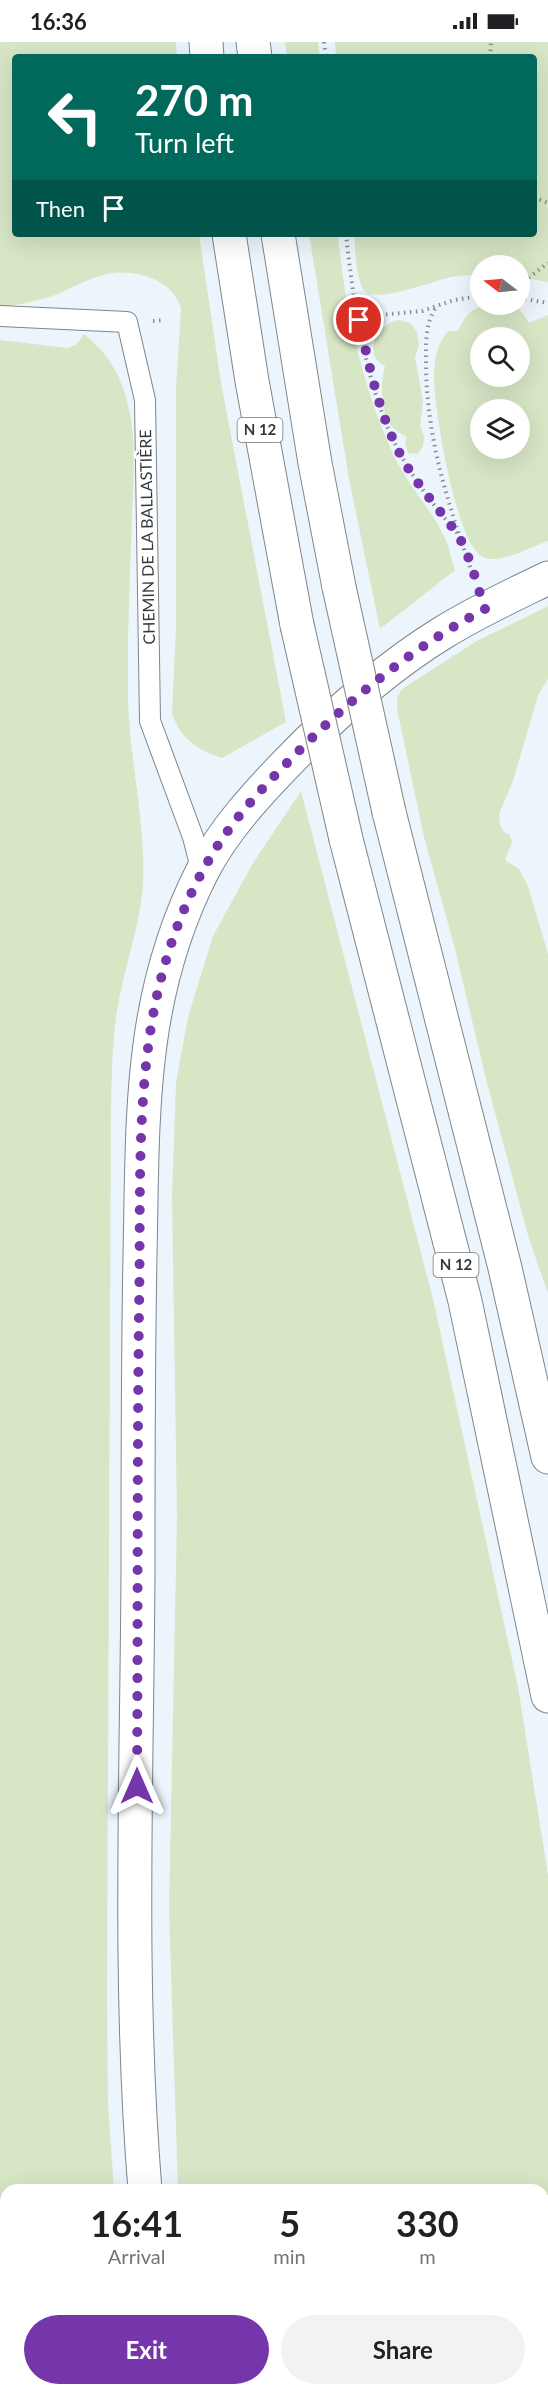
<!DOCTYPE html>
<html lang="en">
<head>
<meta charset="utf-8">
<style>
	body { margin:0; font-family:Lato,sans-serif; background:#f2f2f2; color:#202124; height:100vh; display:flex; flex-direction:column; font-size:22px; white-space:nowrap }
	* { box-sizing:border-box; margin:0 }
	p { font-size:20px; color:#757577 }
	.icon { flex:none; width:33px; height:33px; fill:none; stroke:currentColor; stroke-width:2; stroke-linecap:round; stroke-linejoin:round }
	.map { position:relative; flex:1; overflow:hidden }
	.sheet { position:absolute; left:0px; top:2142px; width:549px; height:212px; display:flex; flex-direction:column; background:#fff; border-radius:18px 18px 0 0; box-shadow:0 6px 24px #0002 }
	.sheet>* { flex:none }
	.banner { position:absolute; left:12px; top:12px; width:525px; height:183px; border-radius:6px; box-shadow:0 6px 24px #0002; background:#00695c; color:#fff; overflow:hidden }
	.needle { width:39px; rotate:286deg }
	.controls { position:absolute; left:470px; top:213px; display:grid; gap:12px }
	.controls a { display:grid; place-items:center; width:60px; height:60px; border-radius:50%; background:#fff; box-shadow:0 6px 24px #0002; font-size:30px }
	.pin { position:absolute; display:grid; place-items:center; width:51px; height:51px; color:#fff; margin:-26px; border:3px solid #fff; border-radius:50%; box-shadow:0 2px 6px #0007 }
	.me { position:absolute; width:66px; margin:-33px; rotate:0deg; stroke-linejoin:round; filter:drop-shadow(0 0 4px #0008) }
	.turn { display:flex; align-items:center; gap:21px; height:126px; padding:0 24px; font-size:27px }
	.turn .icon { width:78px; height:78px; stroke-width:2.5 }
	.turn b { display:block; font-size:42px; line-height:51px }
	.then { display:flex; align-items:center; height:57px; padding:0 24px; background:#0003; gap:12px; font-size:22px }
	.eta { display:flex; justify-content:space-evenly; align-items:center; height:102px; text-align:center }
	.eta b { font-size:36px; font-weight:700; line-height:42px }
	.action { display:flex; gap:12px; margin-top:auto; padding:12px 24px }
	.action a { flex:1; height:69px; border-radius:36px; background:#7636ab; color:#fff; font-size:24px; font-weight:700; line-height:69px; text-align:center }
	.action a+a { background:#f2f2f2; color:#202124 }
	.status { display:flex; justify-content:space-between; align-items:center; height:42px; padding:0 30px; background:#fff; direction:ltr }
	.status svg { height:16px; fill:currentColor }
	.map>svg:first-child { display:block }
	.green { fill:#d7e6c5; fill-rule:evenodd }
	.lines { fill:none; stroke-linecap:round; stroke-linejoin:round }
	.lane-casing { stroke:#7e858b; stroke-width:22 }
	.secondary-casing { stroke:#7e858b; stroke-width:35 }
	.highway-casing { stroke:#7e858b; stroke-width:35 }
	.path { stroke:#898e93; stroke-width:4; stroke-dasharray:1.5 4.5; stroke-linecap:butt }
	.lane { stroke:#fff; stroke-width:20 }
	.secondary { stroke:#fff; stroke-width:33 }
	.highway { stroke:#fff; stroke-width:33 }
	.highway-bridge-casing { stroke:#7e858b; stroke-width:35; stroke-linecap:butt }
	.highway-bridge { stroke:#fff; stroke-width:33 }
	.route { stroke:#7636ab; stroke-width:10; stroke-dasharray:0 18 }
	.labels { text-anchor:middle; stroke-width:6; stroke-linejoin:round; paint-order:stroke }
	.shield { fill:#fff; stroke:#727476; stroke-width:1.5 }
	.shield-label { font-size:15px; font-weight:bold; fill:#36393b }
	.street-label { font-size:16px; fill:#36393b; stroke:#fff }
</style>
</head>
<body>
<div class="status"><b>16:36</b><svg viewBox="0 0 49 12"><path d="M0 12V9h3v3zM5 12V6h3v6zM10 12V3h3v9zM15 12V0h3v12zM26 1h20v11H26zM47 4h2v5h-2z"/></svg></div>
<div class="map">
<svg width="548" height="2353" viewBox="0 0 548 2353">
	<rect width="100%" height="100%" fill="#edf5fc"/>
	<g class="green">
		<path d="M0 0H176L177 15H15V192H199L221 341 286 680 222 716C198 708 180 697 172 671L176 585V346L181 266C173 237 134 226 107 232 86 236 67 250 46 256 31 260 15 263 0 266Z"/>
		<path d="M285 0H318L320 15H287Z"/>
		<path d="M335 0H548V240L519 235V224H480V233C471 233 461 233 452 235 435 238 381 260 366 250 356 242 355 205 354 192H534V15H336Z"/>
		<path d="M309 192H338C345 269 362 343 394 414 408 444 435 471 447 501 450 510 452 519 455 528L380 587 349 437Z"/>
		<path d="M486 263C508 262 518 260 529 281L548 273V499C531 505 499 523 483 515 456 503 434 366 434 336 434 319 437 301 448 289H458C465 274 470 267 486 263ZM480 296H519V334H480ZM480 368H519V406H480Z"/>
		<path d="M399 278 410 281 417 290 419 303 415 315 423 359 420 384 424 394 423 404 418 412 408 411 405 401 407 395C401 392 394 388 391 383 380 368 380 341 385 324 362 313 376 282 399 278Z"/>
		<path d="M84 292C113 316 124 339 131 377 136 409 133 444 132 477 130 536 127 594 128 654 129 717 146 780 143 843 140 884 125 923 118 963 112 998 112 1033 111 1067L107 1954 108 2061 114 2148H6V2348H133L134 2353H0V298L68 306 77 302Z"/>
		<path d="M548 564V637L538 653 513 739 499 772 500 783 504 790 510 793 512 800 505 818 519 827 528 844 548 912V1251L529 1197 487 1041 454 903 424 795 397 667V656L402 647 475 600Z"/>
		<path d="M301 749 433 1257 518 1645 548 1833V2353H198V2348H543V2148H178L169 1868 177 1475 172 1153 176 1041 188 975 213 894 253 821Z"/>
	</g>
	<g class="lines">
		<g class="lane-casing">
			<path id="lane" d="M0 274 127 280 145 358 150 679 193 795 202 830"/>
		</g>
		<g class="secondary-casing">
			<g id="secondary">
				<path d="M145 2148C128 1942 137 1734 138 1528 138 1423 138 1318 140 1214 143 1075 138 955 203 828 224 788 255 754 286 722 334 672 385 626 444 590 478 569 513 553 548 536"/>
				<path d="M165 2348V2353"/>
			</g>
		</g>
		<g class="highway-casing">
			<g id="highway">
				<path d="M206 0 207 15"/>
				<path d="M253 0 255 15"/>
				<path d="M229 192 252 339 297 583"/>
				<path d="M278 192 315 421 339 545"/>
				<path d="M389 770 505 1226 548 1415"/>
				<path d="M346 797 465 1259 548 1654"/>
			</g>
		</g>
		<g class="path">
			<path d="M324 0 326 15"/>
			<path d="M490 15 491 0"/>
			<path d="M534 155 548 161"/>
			<path d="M346 192C353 261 367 352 401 413 416 441 436 466 457 491"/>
			<path d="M519 243 548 221"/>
			<path d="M519 256 548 261"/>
			<path d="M435 267C425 283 426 302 426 320 426 397 449 465 474 536"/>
			<path d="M380 273 422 269 454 258 480 254"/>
			<path d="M153 279 165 278"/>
		</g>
		<use href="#lane" class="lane"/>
		<use href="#secondary" class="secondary"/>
		<use href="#highway" class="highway"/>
		<g class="highway-bridge-casing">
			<g id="highway-bridge">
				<path d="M339 545 389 770"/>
				<path d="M297 583 346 797"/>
			</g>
		</g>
		<use href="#highway-bridge" class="highway-bridge"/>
	</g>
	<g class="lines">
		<path class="route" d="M137 1744C138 1586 137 1427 139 1269 141 1173 136 1074 152 979 161 926 179 870 206 823 227 785 257 751 288 720 346 660 410 607 485 567 477 544 469 508 455 489 436 463 414 440 399 410 378 368 369 323 359 278"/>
	</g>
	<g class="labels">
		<g class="shield">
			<rect x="237.5" y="376" width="45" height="24" rx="4.5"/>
			<rect x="433.5" y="1211" width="45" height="24" rx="4.5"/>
		</g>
		<g class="shield-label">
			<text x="260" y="393">N 12</text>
			<text x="456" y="1228">N 12</text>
		</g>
		<g class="street-label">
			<text transform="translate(147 495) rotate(-91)" y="6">CHEMIN DE LA BALLASTIÈRE</text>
		</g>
	</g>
</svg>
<div class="controls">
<a><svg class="needle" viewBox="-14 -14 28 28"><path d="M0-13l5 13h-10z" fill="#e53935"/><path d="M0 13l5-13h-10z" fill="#757577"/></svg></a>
<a><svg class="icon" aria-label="search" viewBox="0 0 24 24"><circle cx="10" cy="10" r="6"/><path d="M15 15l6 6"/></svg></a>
<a><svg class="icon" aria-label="layers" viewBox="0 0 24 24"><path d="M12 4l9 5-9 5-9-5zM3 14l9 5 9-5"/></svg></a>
</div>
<div class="pin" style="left:359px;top:278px;background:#d93025"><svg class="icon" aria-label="arrive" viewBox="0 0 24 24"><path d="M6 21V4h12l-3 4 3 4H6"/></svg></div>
<svg class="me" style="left:137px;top:1744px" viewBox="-20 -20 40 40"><path d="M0-17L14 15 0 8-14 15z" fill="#7636ab" stroke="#fff" stroke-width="4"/></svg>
<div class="banner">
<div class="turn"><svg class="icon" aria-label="left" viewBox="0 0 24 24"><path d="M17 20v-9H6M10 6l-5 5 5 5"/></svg><div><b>270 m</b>Turn left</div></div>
<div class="then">Then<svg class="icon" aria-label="arrive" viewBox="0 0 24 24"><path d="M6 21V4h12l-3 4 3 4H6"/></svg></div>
</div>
<section class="sheet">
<div class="eta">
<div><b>16:41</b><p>Arrival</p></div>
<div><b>5</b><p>min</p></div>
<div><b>330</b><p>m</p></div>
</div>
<div class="action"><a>Exit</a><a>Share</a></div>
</section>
</div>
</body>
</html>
